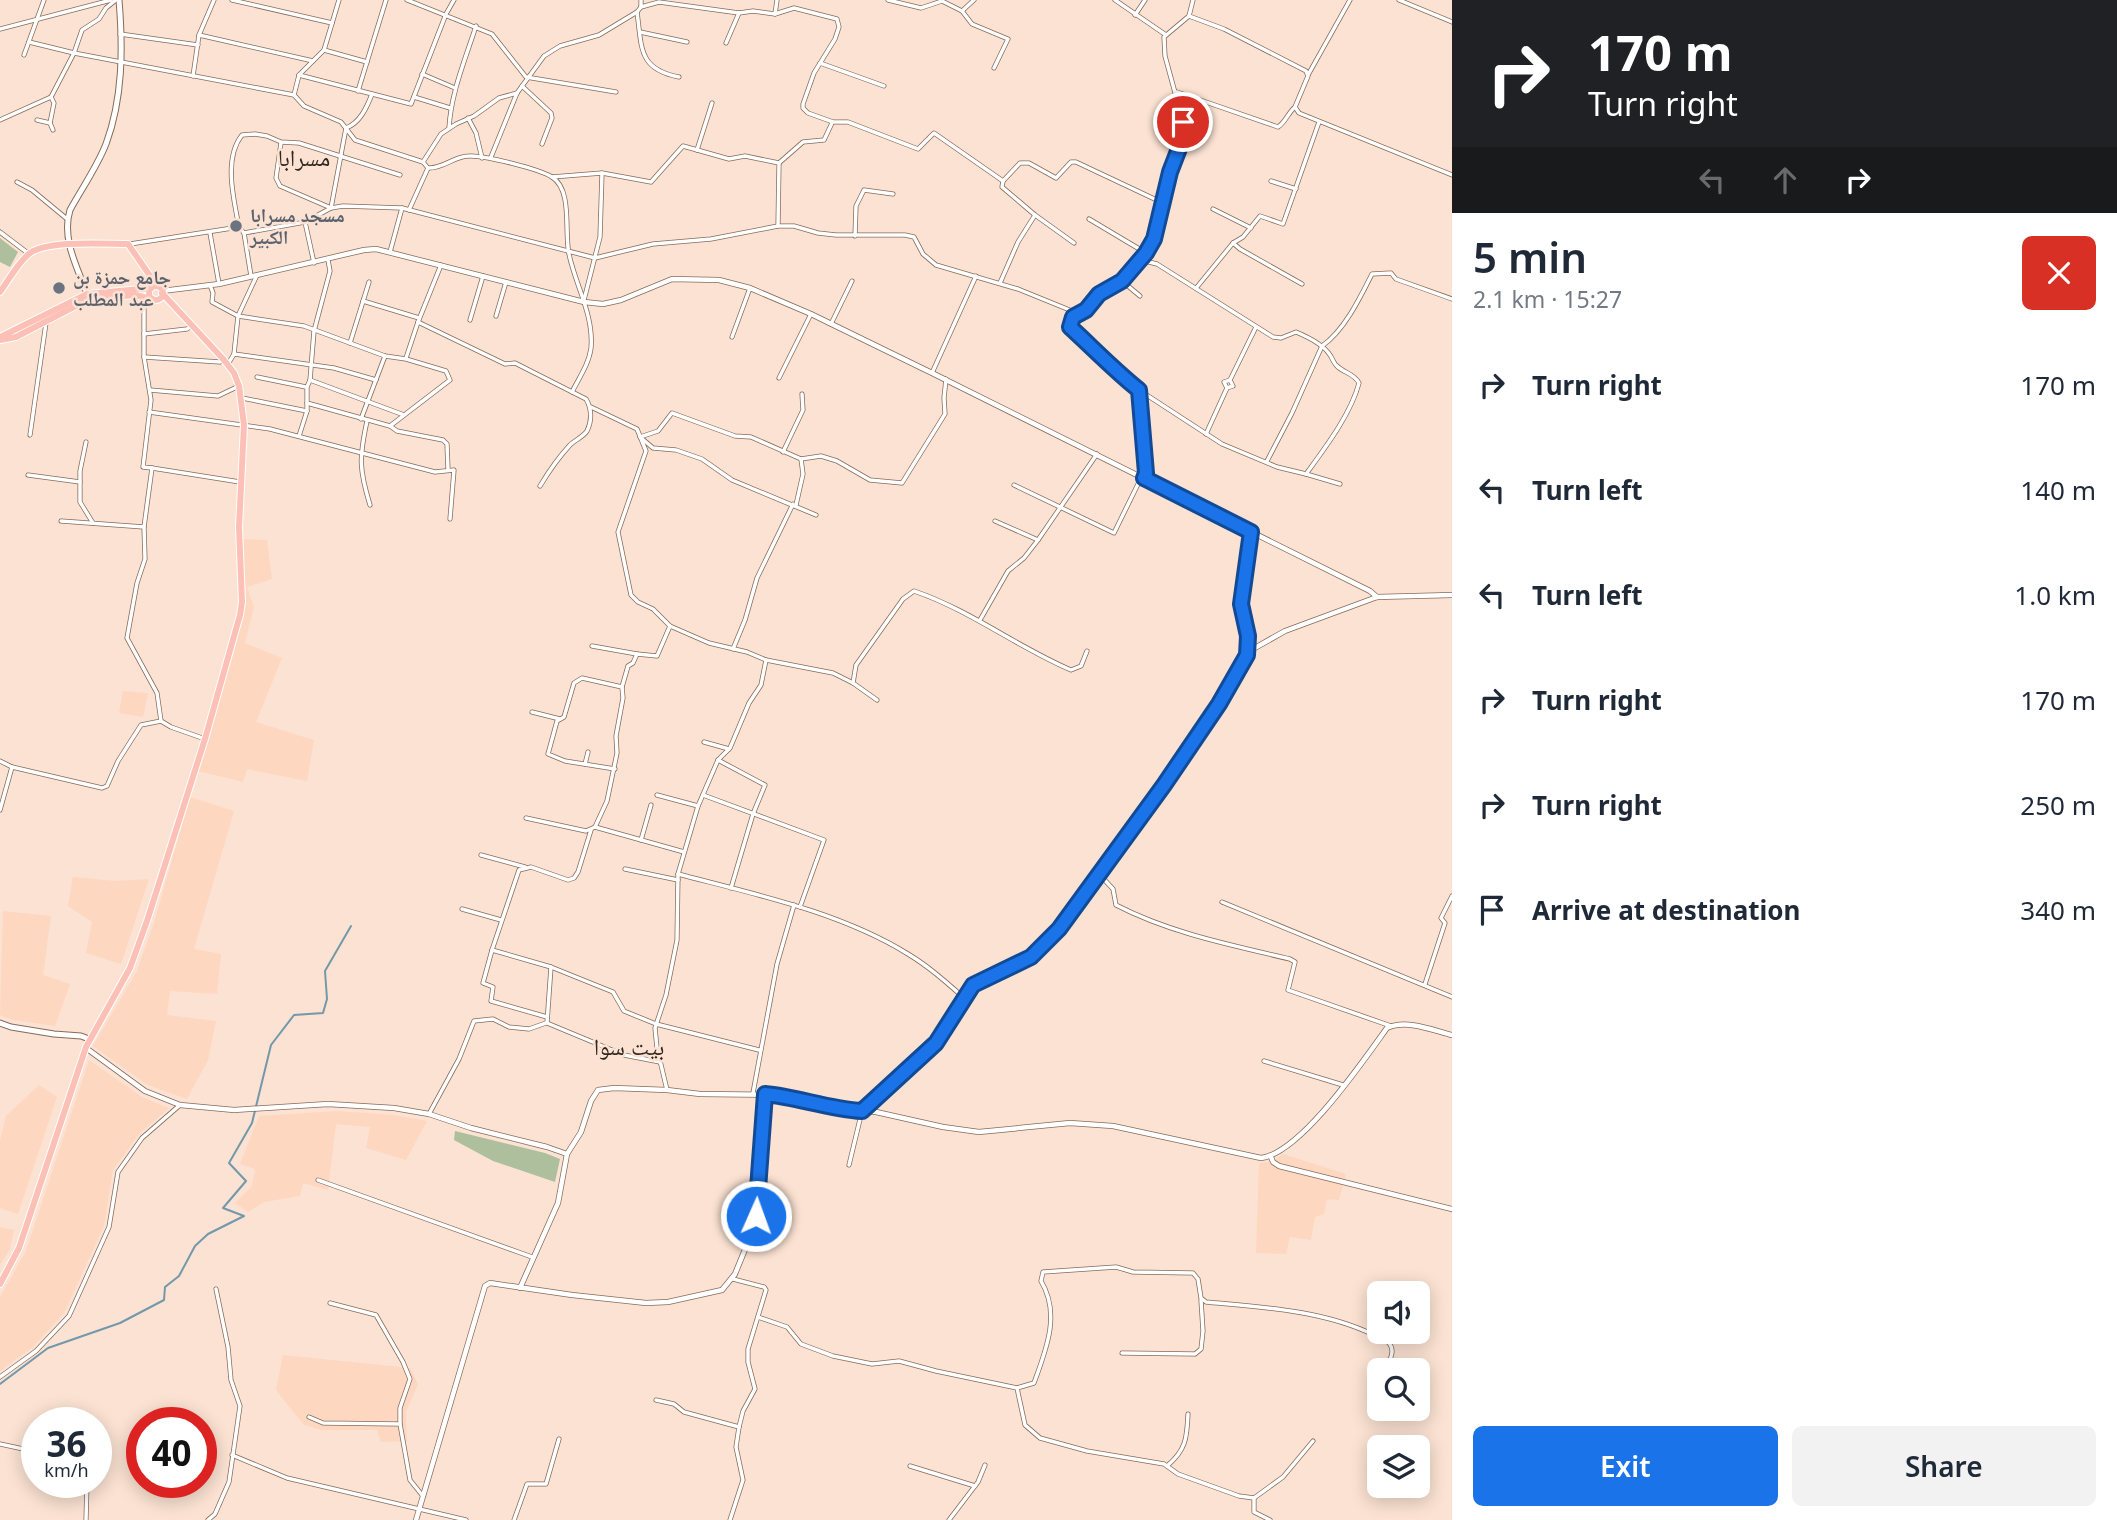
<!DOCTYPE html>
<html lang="en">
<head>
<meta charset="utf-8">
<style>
	body { margin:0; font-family:"Noto Sans","Noto Naskh Arabic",sans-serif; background:#f2f2f3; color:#1f2937; height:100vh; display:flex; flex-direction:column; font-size:26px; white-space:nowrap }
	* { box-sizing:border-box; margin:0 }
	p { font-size:23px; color:#747a83 }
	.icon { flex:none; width:38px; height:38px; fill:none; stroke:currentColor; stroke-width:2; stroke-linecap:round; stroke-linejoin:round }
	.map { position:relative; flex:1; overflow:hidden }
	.side { display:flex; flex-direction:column; background:#fff; width:665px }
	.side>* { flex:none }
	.top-card { background:#202124; color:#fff; overflow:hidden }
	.tools { position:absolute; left:1367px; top:1281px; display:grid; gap:14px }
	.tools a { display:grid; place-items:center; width:63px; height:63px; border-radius:10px; background:#fff; box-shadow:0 4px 18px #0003; font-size:35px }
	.speed { position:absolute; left:21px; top:1407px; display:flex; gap:14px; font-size:35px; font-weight:700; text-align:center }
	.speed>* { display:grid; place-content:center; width:91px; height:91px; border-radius:50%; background:#fff; box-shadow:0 4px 18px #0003; line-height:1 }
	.speed small { font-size:18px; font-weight:400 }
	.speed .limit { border:10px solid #d22; background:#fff; color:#111 }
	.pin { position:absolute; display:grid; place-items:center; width:60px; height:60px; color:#fff; margin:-30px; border:4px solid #fff; border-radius:50%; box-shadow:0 2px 7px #0007 }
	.me { position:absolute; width:77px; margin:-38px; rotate:2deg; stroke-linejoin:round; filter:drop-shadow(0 0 5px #0008) }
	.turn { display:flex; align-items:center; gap:24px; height:147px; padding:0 21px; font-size:32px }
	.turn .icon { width:91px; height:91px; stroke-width:2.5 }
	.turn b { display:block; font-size:49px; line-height:60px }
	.lanes { display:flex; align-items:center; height:66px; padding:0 21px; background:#0003; justify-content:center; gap:35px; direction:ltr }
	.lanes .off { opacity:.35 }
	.round { display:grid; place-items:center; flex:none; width:74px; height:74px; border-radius:10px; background:#f2f2f3 }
	.summary { display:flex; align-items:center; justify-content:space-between; height:119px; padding:0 21px }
	h1 { font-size:42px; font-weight:600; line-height:52px }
	.primary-button { display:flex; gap:14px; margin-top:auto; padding:14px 21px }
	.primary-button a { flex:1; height:80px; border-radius:10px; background:#1a73e8; color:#fff; font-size:28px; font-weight:600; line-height:80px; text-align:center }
	.primary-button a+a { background:#f2f2f3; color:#1f2937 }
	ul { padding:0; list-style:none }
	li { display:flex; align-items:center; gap:21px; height:105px; padding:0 21px }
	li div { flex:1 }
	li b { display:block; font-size:26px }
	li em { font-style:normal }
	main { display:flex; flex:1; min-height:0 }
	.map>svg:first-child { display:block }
	.built { fill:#fed7c0 }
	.green { fill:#adbf9d }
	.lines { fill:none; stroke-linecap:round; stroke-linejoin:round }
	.stream { stroke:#7398ab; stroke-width:2 }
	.minor-casing { stroke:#866b5a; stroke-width:5 }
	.tertiary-casing { stroke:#866b5a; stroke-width:6 }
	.secondary-casing { stroke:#866b5a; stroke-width:7 }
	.primary-casing { stroke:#fff; stroke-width:8 }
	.minor { stroke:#fff; stroke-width:3.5 }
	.tertiary { stroke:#fff; stroke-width:4.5 }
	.secondary { stroke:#fff; stroke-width:5 }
	.primary { stroke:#fdc0b7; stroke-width:6 }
	.route-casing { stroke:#114b97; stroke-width:18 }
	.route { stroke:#1a73e8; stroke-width:12 }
	.worship-dot { fill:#6b7280; stroke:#fbe2d2; stroke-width:2.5 }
	.labels { text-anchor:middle; stroke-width:5; stroke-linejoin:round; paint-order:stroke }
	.worship-label { font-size:19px; font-weight:bold; fill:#5b616d; stroke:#fbe2d2; text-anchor:start }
	.quarter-label { font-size:23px; fill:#32261f; stroke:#fbe2d2 }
</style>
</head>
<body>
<main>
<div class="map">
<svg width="1452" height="1520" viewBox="0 0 1452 1520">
	<rect width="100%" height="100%" fill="#fbe2d2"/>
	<g class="built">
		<path d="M242 539 267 540 272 579 247 587 254 607 245 643 282 658 256 722 314 740 307 781 247 769 243 782 198 771 244 609Z"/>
		<path d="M123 691 148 693 143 717 119 713Z"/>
		<path d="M190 797 234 811 194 949 221 954 217 994 170 991 167 1015 216 1021 208 1060 187 1099 148 1085 93 1046 137 971 154 923Z"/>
		<path d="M73 877 115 881 149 879 121 964 86 953 92 922 68 906Z"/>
		<path d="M3 911 51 916 43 975 70 984 55 1026 13 1020 0 1015Z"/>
		<path d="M89 1060 142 1097 169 1108 139 1134 113 1170 104 1226 64 1313 33 1347 0 1371V1297L26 1251Z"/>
		<path d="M39 1085 57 1097 18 1214 0 1208V1141L6 1116Z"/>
		<path d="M337 1111 394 1115 427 1121 406 1160 366 1148 370 1127 336 1124 328 1190 303 1183 300 1196 264 1202 248 1212 235 1203 252 1186 255 1169 240 1164 259 1116Z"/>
		<path d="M1283 1154 1346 1174 1339 1200 1327 1199 1324 1214 1315 1217 1311 1240 1290 1237 1286 1254 1256 1253 1259 1163 1273 1161Z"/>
		<path d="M0 1227 14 1230 10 1249 0 1265Z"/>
		<path d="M283 1355 410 1368 418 1384 406 1411 407 1441 381 1442 377 1430H321L304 1425 276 1390Z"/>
	</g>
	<g class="green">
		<path d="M0 238 18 252 10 267 0 262Z"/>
		<path d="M455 1131 545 1153 560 1159 555 1182 493 1161 454 1140Z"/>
	</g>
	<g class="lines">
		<path class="stream" d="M0 1384 48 1348 120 1323 164 1300 165 1287 179 1276 195 1246 208 1234 244 1216 223 1208 246 1181 229 1163 252 1123 271 1045 294 1015 323 1013 327 999 325 971 351 926"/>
		<g class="minor-casing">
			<g id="minor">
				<path d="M232 0 332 23"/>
				<path d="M407 0 492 34 526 77 616 92"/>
				<path d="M888 0 921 8 942 1 962 11 972 24 1008 39 994 68"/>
				<path d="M1115 0 1166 35"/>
				<path d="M1399 0 1452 22"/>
				<path d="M641 7 659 2 739 13 753 11 775 14 794 8 837 19 839 27 835 39 814 73 803 104V108L808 113 833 122H848L918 149 934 133 1003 181 1020 163H1029L1056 178 1071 162H1076L1163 203"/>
				<path d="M962 11 974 0"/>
				<path d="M637 12C642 48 638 69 679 77"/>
				<path d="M775 14 777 0"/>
				<path d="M1135 15 1145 0"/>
				<path d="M1189 16 1224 29 1306 71 1308 76 1295 107 1299 113 1452 175"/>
				<path d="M0 29 111 0"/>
				<path d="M640 32 687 42"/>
				<path d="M120 34 198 45"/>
				<path d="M199 35 313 61"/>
				<path d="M29 42 74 53 294 95 304 106 341 122 355 140 423 162 428 168C443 169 454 156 469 156 484 155 539 169 552 177 573 190 564 232 569 254 575 284 594 315 591 348 589 364 579 378 572 392"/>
				<path d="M726 43 739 13"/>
				<path d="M324 50 367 62"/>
				<path d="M24 55 44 0"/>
				<path d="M820 63 884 86"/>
				<path d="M422 74 455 88"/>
				<path d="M299 75 411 104 446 14 454 0"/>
				<path d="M1308 75 1350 0"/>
				<path d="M193 76 199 35 214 0"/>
				<path d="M522 86 551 113 552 118 542 144"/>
				<path d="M358 91 386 0"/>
				<path d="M1177 92 1278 127C1285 123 1288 113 1295 107"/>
				<path d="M294 95 299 75 324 50 339 0"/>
				<path d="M51 97 54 103 50 123 53 130"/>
				<path d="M414 97 450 108"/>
				<path d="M468 118 476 133 482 158"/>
				<path d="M0 120 51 97 74 53 82 30 99 19 106 8 116 0"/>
				<path d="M37 120 50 123"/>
				<path d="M449 128C451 93 465 60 476 26"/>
				<path d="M281 143 276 178 280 186 331 208 346 128C360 123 367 107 372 94"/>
				<path d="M697 150 712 103"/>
				<path d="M491 157 517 93"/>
				<path d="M423 162 441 134 456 124 474 116 499 98 517 93 544 56 560 46 599 35 637 12 641 7V0"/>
				<path d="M552 177 602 173 651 182 683 146 729 159 745 156 779 163 803 142 824 140 832 123"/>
				<path d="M1003 181 1002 187 1035 215 1074 243"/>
				<path d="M1271 181 1296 189"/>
				<path d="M17 182 32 190 67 219"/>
				<path d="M1213 209 1251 228"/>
				<path d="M409 210 428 168"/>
				<path d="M1089 219 1146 253"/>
				<path d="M305 222 314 263"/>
				<path d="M778 226 779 163"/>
				<path d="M239 227C234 200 223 159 242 135L255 134 267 136 281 142 299 143 400 175"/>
				<path d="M0 232 29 254"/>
				<path d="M210 233 219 284"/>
				<path d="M244 233 251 276"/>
				<path d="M855 236 856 206 864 190 893 194"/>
				<path d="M1233 243 1240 249 1302 284"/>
				<path d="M130 244 239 227 244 233 305 222 331 208 343 206 402 208 595 258 653 244 711 239 778 226H794L818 233 836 235H905L914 237 923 254 936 265 1018 289 1077 313"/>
				<path d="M390 252 402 208"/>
				<path d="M1122 281 1140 296"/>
				<path d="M1000 283 1018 242 1035 215"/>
				<path d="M210 285 213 293 212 302 238 316 304 326 385 356 406 359 446 371 450 380 390 426 307 403"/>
				<path d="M1197 287 1233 243 1243 237 1260 216 1283 224 1319 122"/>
				<path d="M144 297V357L151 400 143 467 152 468"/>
				<path d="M584 300 600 237 602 173"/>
				<path d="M363 301 419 318"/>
				<path d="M496 316 506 282"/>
				<path d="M470 320 483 276"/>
				<path d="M418 322 505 364 515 363 586 399C592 409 592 421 587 431 583 437 575 440 570 445 558 458 549 471 540 486"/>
				<path d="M831 324 852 281"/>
				<path d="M144 334 187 329 193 325"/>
				<path d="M732 337 750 288"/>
				<path d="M350 343 369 282"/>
				<path d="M234 354 334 368 376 380"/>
				<path d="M144 357 220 362 224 360"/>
				<path d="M406 358 418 322 441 265"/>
				<path d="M228 364 234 354 238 316 257 275"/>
				<path d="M932 373 976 276"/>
				<path d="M257 377 306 387"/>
				<path d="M779 378 811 314"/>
				<path d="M310 380 404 415"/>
				<path d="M1230 380 1256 327"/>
				<path d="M150 390 218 396 239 386"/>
				<path d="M1139 390 1222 444 1277 467 1306 474C1325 448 1351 414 1359 383 1354 373 1343 373 1336 365 1335 365 1331 356 1330 355 1323 344 1308 337 1296 332L1281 338 1273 337 1157 264 1141 260"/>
				<path d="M242 398 307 411"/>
				<path d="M591 407 637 429 646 451 618 532 631 595 638 602 653 609 670 626 709 643 747 652 766 660 833 673 853 683 877 700"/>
				<path d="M149 412 270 429 435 472 454 470 450 519"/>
				<path d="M361 419 385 356"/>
				<path d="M367 421C359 458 359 469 370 505"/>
				<path d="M390 426 397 431 443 440 447 444 448 470"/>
				<path d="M1206 434 1227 388 1233 386 1230 380 1224 382 1227 388"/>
				<path d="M30 435 46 323"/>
				<path d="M299 436 307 411V387L310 380 314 331 330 271 328 260"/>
				<path d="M86 442 80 471V502L93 523"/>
				<path d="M783 452 803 410 802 394"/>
				<path d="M1267 461 1292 413 1322 346C1344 331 1360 298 1372 274L1391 273 1396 279 1452 299"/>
				<path d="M1306 474 1340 484"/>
				<path d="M28 475 80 482"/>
				<path d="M1144 478 1146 473 1139 390C1114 370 1093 348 1070 327L1073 317 1086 310 1099 294 1122 281 1131 273 1154 239 1170 172 1180 146 1183 122 1165 56 1164 37 1189 16 1193 0"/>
				<path d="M1014 485 1114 533 1141 478"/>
				<path d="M796 505 803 474 801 459"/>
				<path d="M816 515 732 480 702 459 676 450 653 448 640 437 658 431 672 413 735 436 751 437 801 459 821 456 837 461 870 480 902 483 945 414 944 398 946 379"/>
				<path d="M61 521 144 527"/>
				<path d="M995 521 1038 540"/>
				<path d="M980 620 1008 571 1024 558 1038 540 1097 454"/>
				<path d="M592 646 637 654"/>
				<path d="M733 649 745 620 757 578 793 504"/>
				<path d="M853 683 856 665 903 599 914 591C970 610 1017 647 1071 670L1081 666 1087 651"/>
				<path d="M532 712 560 719"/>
				<path d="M161 721 157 693 127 638 137 583 145 559 144 527 152 468 240 482"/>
				<path d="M704 742 729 749"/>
				<path d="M718 760 765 785 753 814 731 888"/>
				<path d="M0 761 12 767 102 788 107 786 118 761 141 725 161 721 171 727 205 739"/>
				<path d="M585 764 588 752"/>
				<path d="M615 769 565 761 548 754 557 721 564 717 574 683 582 678 622 687"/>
				<path d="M657 795 698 806"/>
				<path d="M703 795 824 840 800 907"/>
				<path d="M0 810 12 767"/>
				<path d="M526 818 586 831 595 827 607 801 617 753 616 736 623 698 622 687 628 666 633 663 637 654 657 656 670 626"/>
				<path d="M595 827 684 852"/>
				<path d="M591 830 578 872 574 878 568 880 531 867 519 870 492 950 551 967 547 1023 624 1055 660 1062"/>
				<path d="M641 840 651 805"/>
				<path d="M481 855 525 867"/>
				<path d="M625 869 678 880"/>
				<path d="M678 874C754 894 840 912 908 954 928 966 945 981 963 997"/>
				<path d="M1099 874 1113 889 1116 905C1170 933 1231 945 1290 959L1295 962 1288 990 1391 1026"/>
				<path d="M1222 902 1452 997"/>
				<path d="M462 909 501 920"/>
				<path d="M492 950 483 983 493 987 491 1001 547 1017"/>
				<path d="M551 967 613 992 624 1011 656 1024 759 1050"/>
				<path d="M1425 984 1445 923 1441 918 1452 896"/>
				<path d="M1264 1061 1343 1085"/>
				<path d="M667 1090 657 1048 655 1028 666 995 677 940 678 874 698 806 718 760 730 748 749 703 761 685 766 660"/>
				<path d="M753 1093 777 964 794 905"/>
				<path d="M429 1114 459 1059 474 1021 493 1019 509 1027 529 1029 546 1023"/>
				<path d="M849 1165 862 1111"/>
				<path d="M318 1180 532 1257"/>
				<path d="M330 1303 376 1315 403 1362 410 1379 400 1408V1424L410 1480 422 1495"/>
				<path d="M758 1317 787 1327 801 1344 833 1356 872 1364 899 1361 936 1371 1017 1388 1025 1425 1040 1438 1087 1451 1164 1464 1178 1474 1239 1496 1254 1498 1283 1477 1313 1441"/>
				<path d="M1122 1353 1195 1354 1201 1349 1203 1331 1201 1300"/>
				<path d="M1378 1374 1379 1373"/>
				<path d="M0 1377 36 1351 69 1316 109 1227 118 1172 142 1138 180 1105"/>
				<path d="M1017 1388 1034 1383C1046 1350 1061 1314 1041 1281L1043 1272 1116 1267 1133 1272 1193 1273 1198 1279 1201 1298 1206 1302C1261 1307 1323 1310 1374 1335 1378 1337 1385 1339 1388 1342 1397 1351 1389 1363 1382 1370"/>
				<path d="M656 1400 674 1404 684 1412 739 1427"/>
				<path d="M309 1417 323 1423 400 1424"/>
				<path d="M0 1444 37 1452"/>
				<path d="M232 1455 287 1478 466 1520"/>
				<path d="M910 1466 975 1486"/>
				<path d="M1167 1466C1186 1450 1187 1438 1188 1414"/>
				<path d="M1254 1498V1512L1270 1520"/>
				<path d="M86 1520 87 1482"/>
				<path d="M208 1520 215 1514 229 1482 240 1406 231 1380 228 1347 216 1289"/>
				<path d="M514 1520 527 1484H546L559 1439"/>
				<path d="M730 1520 743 1480 736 1447 739 1427 743 1411 755 1389 748 1362V1349L766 1290 764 1287 733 1279"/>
				<path d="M949 1520 978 1482 985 1465"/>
			</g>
		</g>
		<g class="tertiary-casing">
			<g id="tertiary">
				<path d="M162 291 219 284 364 250 376 249 584 302 603 304 621 300 672 279 719 280 750 288 811 314 932 373 1370 591 1377 597"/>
				<path d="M1247 654V629L1241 604 1251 532"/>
				<path d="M86 1048 145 1091 180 1105 234 1110 328 1104 394 1108 429 1114 471 1128 547 1147 567 1154"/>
				<path d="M862 1111 936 1043 973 985 1031 957 1059 929 1164 785 1223 699 1247 655 1253 649 1285 631 1377 597 1452 595"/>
				<path d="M1271 1157 1273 1162 1279 1166 1452 1209"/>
				<path d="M754 1204 752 1190 760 1107 763 1098"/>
				<path d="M520 1288 558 1203 567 1154 581 1132 591 1101 598 1090 614 1088 667 1090 700 1094 776 1095 837 1108 876 1112 943 1127 979 1132 1070 1123 1113 1126 1261 1158C1301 1153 1363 1061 1387 1028 1407 1019 1432 1030 1452 1035"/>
				<path d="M416 1520 485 1286 490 1283 572 1295 646 1303 668 1302 722 1290 735 1274 755 1225 765 1094"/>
			</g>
		</g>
		<g class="secondary-casing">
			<g id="secondary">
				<path d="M88 296C78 269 61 239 70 210 82 188 97 167 106 144 123 98 123 48 119 0"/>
				<path d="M0 1023 11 1027 54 1034 81 1036 89 1039"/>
			</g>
		</g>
		<g class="primary-casing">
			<g id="primary">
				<circle cx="156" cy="293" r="7"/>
				<path d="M0 292C9 280 18 262 30 253 50 240 104 244 128 244L157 286"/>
				<path d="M0 337 87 294 151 288"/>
				<path d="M0 340 16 337 89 299 135 295 152 299"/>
				<path d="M0 1284 19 1248 86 1047 130 968 147 921 205 739 240 615 242 602 239 527 244 425 239 386 234 373 224 360 162 293"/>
			</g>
		</g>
		<use href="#minor" class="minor"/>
		<use href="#tertiary" class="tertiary"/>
		<use href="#secondary" class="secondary"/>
		<use href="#primary" class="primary"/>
	</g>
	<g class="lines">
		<g class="route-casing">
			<path id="route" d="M756 1216 765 1094C797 1097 829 1109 862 1111L936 1043 973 985 1031 957 1059 929 1164 785 1219 704 1247 655 1248 636 1241 604 1251 532 1144 478 1146 473 1139 390C1114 370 1093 348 1070 327L1073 317 1086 310 1099 294 1122 281 1146 253 1154 239 1170 172 1180 146 1183 122"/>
		</g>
		<use href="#route" class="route"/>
	</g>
	<g class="worship-dot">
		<circle cx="236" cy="226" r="7"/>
		<circle cx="59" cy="288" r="7"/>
	</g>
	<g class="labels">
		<g class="worship-label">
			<text x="250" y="222">مسجد مسرابا<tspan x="250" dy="22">الكبير</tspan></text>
			<text x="73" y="284">جامع حمزة بن<tspan x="73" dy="22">عبد المطلب</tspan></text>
		</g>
		<g class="quarter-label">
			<text x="304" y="166">مسرابا</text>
			<text x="629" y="1055">بيت سوا</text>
		</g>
	</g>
</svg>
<div class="tools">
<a><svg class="icon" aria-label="sound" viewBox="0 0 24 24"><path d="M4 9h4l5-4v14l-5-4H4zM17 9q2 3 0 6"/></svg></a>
<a><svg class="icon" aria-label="search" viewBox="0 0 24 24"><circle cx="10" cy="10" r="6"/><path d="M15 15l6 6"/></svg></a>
<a><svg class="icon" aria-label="layers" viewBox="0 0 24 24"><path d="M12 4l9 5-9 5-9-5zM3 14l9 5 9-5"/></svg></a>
</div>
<div class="speed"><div>36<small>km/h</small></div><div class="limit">40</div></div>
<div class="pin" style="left:1183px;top:122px;background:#d93025"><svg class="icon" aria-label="arrive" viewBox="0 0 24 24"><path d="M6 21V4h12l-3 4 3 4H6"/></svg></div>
<svg class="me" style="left:756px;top:1216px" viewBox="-20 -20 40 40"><circle r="17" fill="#1a73e8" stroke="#fff" stroke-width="3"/><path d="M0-11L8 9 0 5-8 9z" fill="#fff"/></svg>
</div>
<section class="side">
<div class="top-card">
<div class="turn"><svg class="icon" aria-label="right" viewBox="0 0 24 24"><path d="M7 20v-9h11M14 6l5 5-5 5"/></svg><div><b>170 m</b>Turn right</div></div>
<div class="lanes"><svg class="icon off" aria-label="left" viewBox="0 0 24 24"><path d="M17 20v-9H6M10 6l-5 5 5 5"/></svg><svg class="icon off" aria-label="ahead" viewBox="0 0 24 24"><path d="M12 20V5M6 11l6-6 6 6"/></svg><svg class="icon" aria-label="right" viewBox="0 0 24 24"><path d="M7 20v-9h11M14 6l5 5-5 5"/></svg></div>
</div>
<div class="summary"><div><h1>5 min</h1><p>2.1 km · 15:27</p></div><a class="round" style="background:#d93025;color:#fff"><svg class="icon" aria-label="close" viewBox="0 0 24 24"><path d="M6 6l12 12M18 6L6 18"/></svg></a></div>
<ul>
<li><svg class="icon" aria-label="right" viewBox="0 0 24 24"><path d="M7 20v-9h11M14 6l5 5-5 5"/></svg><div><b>Turn right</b></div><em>170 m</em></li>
<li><svg class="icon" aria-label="left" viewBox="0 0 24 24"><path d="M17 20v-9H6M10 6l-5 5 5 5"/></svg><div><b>Turn left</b></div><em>140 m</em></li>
<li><svg class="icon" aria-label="left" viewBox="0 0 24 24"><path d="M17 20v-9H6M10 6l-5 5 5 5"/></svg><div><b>Turn left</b></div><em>1.0 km</em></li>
<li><svg class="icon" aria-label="right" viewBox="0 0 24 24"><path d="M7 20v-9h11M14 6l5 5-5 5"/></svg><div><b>Turn right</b></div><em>170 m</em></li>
<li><svg class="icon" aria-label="right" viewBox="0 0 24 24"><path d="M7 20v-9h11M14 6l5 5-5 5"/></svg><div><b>Turn right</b></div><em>250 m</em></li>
<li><svg class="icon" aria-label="arrive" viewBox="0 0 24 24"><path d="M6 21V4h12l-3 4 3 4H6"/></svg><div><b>Arrive at destination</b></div><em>340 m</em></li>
</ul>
<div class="primary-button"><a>Exit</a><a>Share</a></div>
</section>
</main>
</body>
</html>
